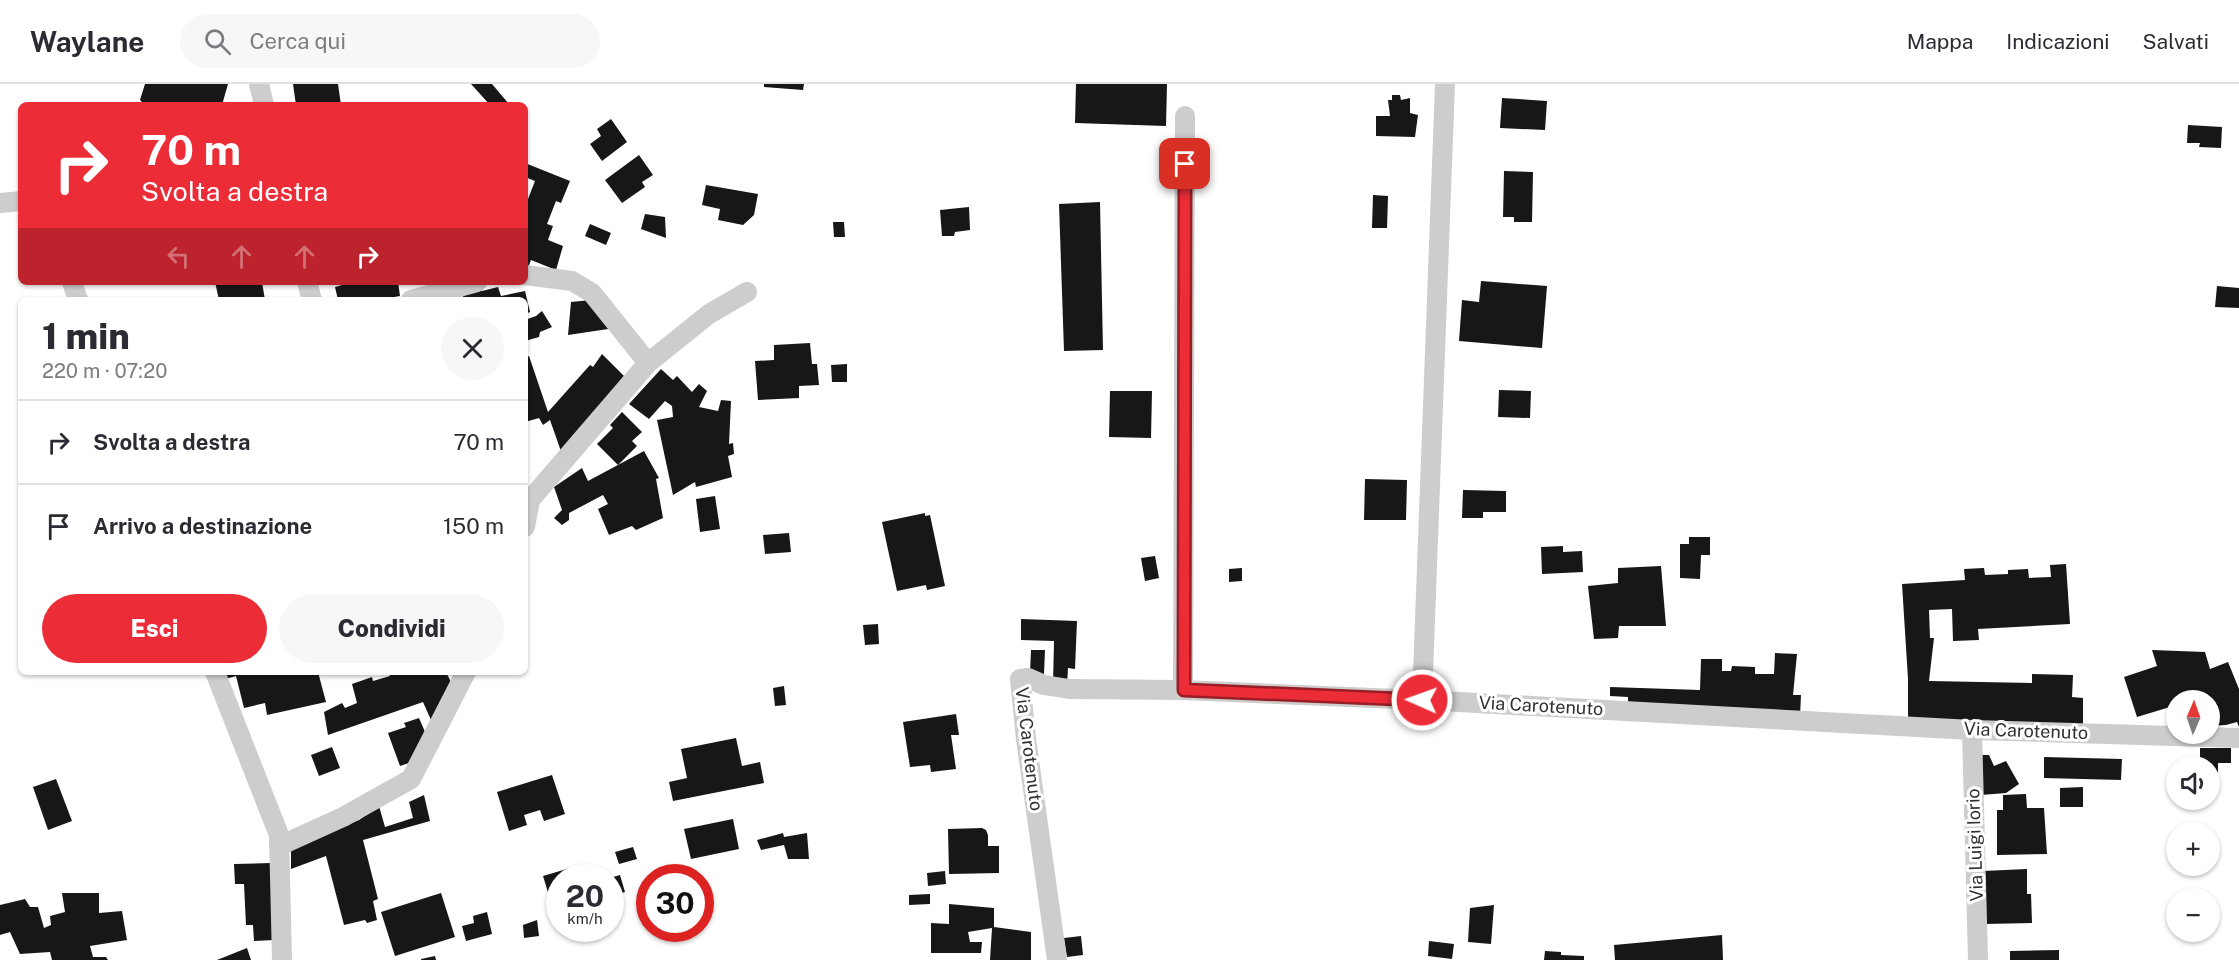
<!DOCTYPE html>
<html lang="it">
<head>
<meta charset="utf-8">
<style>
	body { margin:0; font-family:"Public Sans",sans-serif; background:#f7f7f7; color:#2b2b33; height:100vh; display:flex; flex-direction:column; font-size:22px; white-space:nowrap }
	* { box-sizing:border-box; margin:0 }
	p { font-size:20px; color:#7c7c81 }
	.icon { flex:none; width:33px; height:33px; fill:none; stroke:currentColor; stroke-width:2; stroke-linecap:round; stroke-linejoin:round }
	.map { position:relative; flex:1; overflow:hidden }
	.side { position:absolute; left:18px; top:213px; width:510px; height:378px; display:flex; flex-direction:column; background:#fff; border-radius:9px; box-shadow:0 2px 4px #0004 }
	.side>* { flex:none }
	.hud { position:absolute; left:18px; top:18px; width:510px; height:183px; border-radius:9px; box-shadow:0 2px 4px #0004; background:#ec2c37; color:#fff; overflow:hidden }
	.needle { width:39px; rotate:2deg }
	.buttons { position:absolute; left:2166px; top:606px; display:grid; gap:12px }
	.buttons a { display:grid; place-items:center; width:54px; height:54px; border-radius:50%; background:#fff; box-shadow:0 2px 4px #0004; font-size:30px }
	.speed { position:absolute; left:546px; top:780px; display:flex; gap:12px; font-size:30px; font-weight:700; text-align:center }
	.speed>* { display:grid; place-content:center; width:78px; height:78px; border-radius:50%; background:#fff; box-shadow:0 2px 4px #0004; line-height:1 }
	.speed small { font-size:15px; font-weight:400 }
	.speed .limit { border:9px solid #d22; background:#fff; color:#111 }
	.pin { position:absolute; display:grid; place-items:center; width:51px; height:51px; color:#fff; margin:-26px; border-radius:12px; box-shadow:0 3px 9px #0006 }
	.me { position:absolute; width:66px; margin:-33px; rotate:272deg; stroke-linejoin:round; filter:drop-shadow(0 0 4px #0008) }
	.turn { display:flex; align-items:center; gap:21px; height:126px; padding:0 24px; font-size:27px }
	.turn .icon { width:78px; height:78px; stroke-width:2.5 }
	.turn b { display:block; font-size:42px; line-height:51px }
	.lanes { display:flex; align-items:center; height:57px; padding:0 24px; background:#0003; justify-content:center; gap:30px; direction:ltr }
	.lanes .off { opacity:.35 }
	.round { display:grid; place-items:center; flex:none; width:63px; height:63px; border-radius:32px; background:#f7f7f7 }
	.summary { display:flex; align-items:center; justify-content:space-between; height:102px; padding:0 24px }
	h1 { font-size:36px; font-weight:800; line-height:45px }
	.button { display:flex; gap:12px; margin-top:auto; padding:12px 24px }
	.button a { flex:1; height:69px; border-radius:36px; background:#ec2c37; color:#fff; font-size:24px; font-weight:800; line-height:69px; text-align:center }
	.button a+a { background:#f7f7f7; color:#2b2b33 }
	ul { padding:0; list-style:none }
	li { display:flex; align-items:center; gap:18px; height:84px; padding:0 24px; border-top:2px solid #e1e1e2 }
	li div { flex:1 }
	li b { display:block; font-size:22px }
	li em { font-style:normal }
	header { display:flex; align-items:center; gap:36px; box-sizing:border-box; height:84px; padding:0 30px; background:#fff; border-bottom:2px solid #e1e1e2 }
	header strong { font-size:28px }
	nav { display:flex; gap:33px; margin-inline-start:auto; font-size:21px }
	.search { width:420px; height:54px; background:#f7f7f7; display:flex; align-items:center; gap:15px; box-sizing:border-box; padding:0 21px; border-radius:33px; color:#7c7c81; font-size:22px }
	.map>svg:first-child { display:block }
	.building { fill:#171717 }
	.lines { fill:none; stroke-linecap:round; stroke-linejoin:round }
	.minor { stroke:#cdcdcd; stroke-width:20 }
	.route-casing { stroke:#991d24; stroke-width:15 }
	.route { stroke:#ec2c37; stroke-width:10 }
	.labels { text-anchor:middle; stroke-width:6; stroke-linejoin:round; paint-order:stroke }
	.street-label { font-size:18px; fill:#303030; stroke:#fff }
</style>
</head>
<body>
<header>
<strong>Waylane</strong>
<div class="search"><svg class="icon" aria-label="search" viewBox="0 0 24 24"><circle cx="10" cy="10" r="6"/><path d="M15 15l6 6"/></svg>Cerca qui</div>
<nav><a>Mappa</a><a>Indicazioni</a><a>Salvati</a></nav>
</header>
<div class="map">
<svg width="2239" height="876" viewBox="0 0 2239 876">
	<rect width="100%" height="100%" fill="#fff"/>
	<g class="building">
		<path d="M145 0H228L222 21H145L140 16Z"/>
		<path d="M293 0H338L341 21H296Z"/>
		<path d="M471 0H492L509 20 490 21Z"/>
		<path d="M764 0H804L803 6 764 3Z"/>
		<path d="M1076 0H1167L1166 42 1075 39Z"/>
		<path d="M1392 11H1400L1401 16 1410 14V29L1418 31 1415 53 1376 52V32H1390L1388 16H1392Z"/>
		<path d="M1502 14 1547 17 1545 46 1500 44Z"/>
		<path d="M611 35 627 58 602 77 590 60 601 52 597 45Z"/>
		<path d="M2188 41 2222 43 2221 64 2199 63 2200 59H2187Z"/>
		<path d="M639 71 653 91 642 98 645 103 622 119 605 96Z"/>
		<path d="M525 79 570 97 561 119 556 117 547 140 553 142 548 156 563 162 556 186 531 176 527 186H525V114L528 115 535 97 525 93Z"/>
		<path d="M1504 87 1533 88 1532 138H1514V133H1503Z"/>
		<path d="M706 101 758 110 754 131 743 141 718 136 720 125 702 121Z"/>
		<path d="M1373 111 1388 112 1387 144H1372Z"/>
		<path d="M1100 118 1103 266 1064 267 1059 120Z"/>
		<path d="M969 123 970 146 955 148 954 152H942L940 126Z"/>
		<path d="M645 130 665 133 666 154 641 145Z"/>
		<path d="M833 138H844L845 153H834Z"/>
		<path d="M590 140 611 149 606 161 585 152Z"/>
		<path d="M1481 197 1547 202 1542 264 1459 257 1462 216 1479 218Z"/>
		<path d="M215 198H262L265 216H219Z"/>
		<path d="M353 198H398L400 212 377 216H338L335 203Z"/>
		<path d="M2217 202 2239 204V224L2215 223Z"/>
		<path d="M498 203 501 212 525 207 530 228 525 230V216H464L462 209 481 204 482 207Z"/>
		<path d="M591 216 615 244 568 251 571 218Z"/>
		<path d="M542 227 552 243 540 248 539 253 525 257V236L536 232Z"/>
		<path d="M810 259 812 280H817L819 301 799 302V314L758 316 755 277 774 276V261Z"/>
		<path d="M602 270 624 292 563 373 550 336 543 341 539 334 525 338V274L529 272 548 328 590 281 593 283Z"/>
		<path d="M847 280V298H832L831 281Z"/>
		<path d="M661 285 673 296 677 292 692 308 699 300 707 307 699 323 718 327 721 316 731 317 729 360 733 359 734 370 728 372 732 393 696 403 695 398 673 411 657 336 673 333 672 322 665 317 649 335 629 320Z"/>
		<path d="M1499 306 1531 307 1530 334 1498 333Z"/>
		<path d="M1110 307H1152L1151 354 1109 353Z"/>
		<path d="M622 328 642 348 632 357 637 362 618 381 597 360 613 344 610 341Z"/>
		<path d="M644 367 659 394 656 395 663 434 636 446 632 442 609 451 598 425 608 420 603 411 569 429V436L562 441 554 434 562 426 554 403 582 384 588 397Z"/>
		<path d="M1365 395 1407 396 1406 436H1364Z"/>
		<path d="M1463 406 1506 407V428H1483V434H1462Z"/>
		<path d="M715 412 720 445 700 448 696 415Z"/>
		<path d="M925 429V432L930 431 945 502 927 506 926 501 897 507 882 438Z"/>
		<path d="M789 449 791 468 765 470 763 451Z"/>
		<path d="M1689 453H1710V471H1701L1700 495 1680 494V460H1689Z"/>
		<path d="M1563 462V468L1582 467 1583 488 1542 490 1541 463Z"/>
		<path d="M1155 472 1159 494 1145 497 1141 474Z"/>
		<path d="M2066 480 2070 540 1978 545 1979 556 1953 557 1952 525 1929 526 1930 554H1934L1929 597 2032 599V590L2073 591 2072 613 2083 614V642L1908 638V595L1902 500 1965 496 1964 485 1984 484 1985 491 2008 490V486L2028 485 2029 494 2051 493 2050 481Z"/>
		<path d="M1661 482 1666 542H1619L1618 554 1594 555 1588 502 1618 499V484Z"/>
		<path d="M1242 484V497L1229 498V485Z"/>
		<path d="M1021 535 1077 537 1075 585 1068 584 1067 601H1053L1054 557 1021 556Z"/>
		<path d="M878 540 879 560 865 561 863 541Z"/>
		<path d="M1031 566H1045L1044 590H1030Z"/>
		<path d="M2152 566 2205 568 2210 585 2228 578 2239 605V643L2237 638 2226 641 2210 642V616H2176V629H2172L2170 623 2137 633 2124 593 2157 582Z"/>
		<path d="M1775 569 1797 570 1793 611H1801L1800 633 1628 625V613L1610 612V603L1700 606 1701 575H1722V587H1731L1732 582 1755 583V590H1774Z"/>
		<path d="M224 588H318L326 618 267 631 265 619 244 624 236 592 225 595Z"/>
		<path d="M388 588H446L454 604 435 645 423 618 328 651 324 628 342 619 345 624 357 619 352 600 372 593 373 597 390 592Z"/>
		<path d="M784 602 786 621 775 622 773 604Z"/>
		<path d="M956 630 959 651H951L956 685 931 688 930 681 910 683 903 638Z"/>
		<path d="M419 634 429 657 415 677 400 682 388 649 406 643 404 639Z"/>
		<path d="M736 654 742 682 760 678 764 699 673 717 669 698 687 694 681 665Z"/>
		<path d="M332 663 340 684 319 692 311 671Z"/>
		<path d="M2200 664H2231V679H2218V697H2210V682H2200Z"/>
		<path d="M1981 671H1989L1994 682 2006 677 2019 700 2006 709 1981 711Z"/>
		<path d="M2044 673 2122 675 2121 696 2044 694Z"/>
		<path d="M552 691 565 730 544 737 540 726 524 731 527 741 509 747 497 708Z"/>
		<path d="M56 695 72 737 48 746 33 703Z"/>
		<path d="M2083 703V723H2060V704Z"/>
		<path d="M2026 710 2027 724H2044L2047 770 1997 771V726H2003V711Z"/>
		<path d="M424 711 430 737 363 756 378 815 373 817 377 836 367 839 365 836 344 841 326 772 291 785V763L359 736 379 722 385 743 413 734 409 718Z"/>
		<path d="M733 735 739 765 691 775 684 745Z"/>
		<path d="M982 744 986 746 988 751V762H999V789L949 790 948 745Z"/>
		<path d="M783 749 784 753 807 749 809 775H788L784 761 761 766 757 756Z"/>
		<path d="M633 763 637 775 619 780 615 768Z"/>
		<path d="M271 779 274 856 254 857 253 841H246L244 800H235L234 780Z"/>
		<path d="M570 784 573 793 591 787 593 794H560V827L554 828 543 792Z"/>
		<path d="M2027 785V810H2031L2032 839 1985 840 1983 787Z"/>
		<path d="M945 787 946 800 928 802 927 789Z"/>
		<path d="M620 791 625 808 610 812V794Z"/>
		<path d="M62 809H99V829L122 827 127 856 90 862 93 873H106L108 876H52L50 868 20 870 10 848 0 851V821L25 815 30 823H38L44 844 51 841 50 832 65 828Z"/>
		<path d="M441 809 455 853 395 872 381 828Z"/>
		<path d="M930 810V820L909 821V811Z"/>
		<path d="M949 820 994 824V843L1031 848V876H990L992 844 968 848 970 858H982L981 869H931V839L949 840Z"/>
		<path d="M1494 821 1491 860 1468 858 1470 824Z"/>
		<path d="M487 828 492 850 466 857 462 842 474 839 473 832Z"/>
		<path d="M537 836 539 852 524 854 523 841Z"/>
		<path d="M1722 851 1723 876H1615L1614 861Z"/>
		<path d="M1081 852 1083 871 1067 873 1064 854Z"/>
		<path d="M1429 857 1454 860 1452 875 1428 872Z"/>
		<path d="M247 864 251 876H217Z"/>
		<path d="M2059 866V876H2010V867Z"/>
		<path d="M1545 867 1561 868V871L1584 872V876H1544Z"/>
		<path d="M435 872 436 876H421V875Z"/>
	</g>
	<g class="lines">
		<g class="minor">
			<path d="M259 0 264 21"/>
			<path d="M0 119 21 117"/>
			<path d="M525 191 572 197 592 209 648 279"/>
			<path d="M72 198 78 216"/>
			<path d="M307 198 312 216"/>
			<path d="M411 216 477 198"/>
			<path d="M525 443 530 416 648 279 709 230 747 208"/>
			<path d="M215 588 279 751 282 876"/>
			<path d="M1183 606 1185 32"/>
			<path d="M1422 616 1445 0"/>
			<path d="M1972 646 1978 876"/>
			<path d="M279 762 343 733 411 695 466 588"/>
			<path d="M1057 876 1026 655 1020 595 1028 594 1044 601 1069 605 1183 606 1422 616 1972 646 2239 654"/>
		</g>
	</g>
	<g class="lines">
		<g class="route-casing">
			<path id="route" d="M1185 80 1184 606 1422 616"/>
		</g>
		<use href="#route" class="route"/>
	</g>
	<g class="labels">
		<g class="street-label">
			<text transform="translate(1541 622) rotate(3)" y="6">Via Carotenuto</text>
			<text transform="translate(2026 647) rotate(2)" y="6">Via Carotenuto</text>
			<text transform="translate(1029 665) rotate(83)" y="6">Via Carotenuto</text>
			<text transform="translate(1975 761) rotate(-92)" y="6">Via Luigi Iorio</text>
		</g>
	</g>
</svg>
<div class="buttons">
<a><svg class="needle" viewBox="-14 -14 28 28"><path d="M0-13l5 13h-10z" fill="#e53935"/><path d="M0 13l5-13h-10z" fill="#7c7c81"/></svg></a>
<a><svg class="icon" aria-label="sound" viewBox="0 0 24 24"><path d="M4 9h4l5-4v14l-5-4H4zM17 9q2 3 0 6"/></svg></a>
<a>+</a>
<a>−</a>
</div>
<div class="speed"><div>20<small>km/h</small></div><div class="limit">30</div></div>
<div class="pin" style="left:1185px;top:80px;background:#d93025"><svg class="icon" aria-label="arrive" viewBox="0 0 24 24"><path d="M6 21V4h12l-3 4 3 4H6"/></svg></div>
<svg class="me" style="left:1422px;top:616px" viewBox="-20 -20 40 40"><circle r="17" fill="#ec2c37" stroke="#fff" stroke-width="3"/><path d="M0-11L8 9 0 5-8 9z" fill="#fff"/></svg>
<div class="hud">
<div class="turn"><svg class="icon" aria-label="right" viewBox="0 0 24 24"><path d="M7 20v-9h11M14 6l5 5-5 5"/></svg><div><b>70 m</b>Svolta a destra</div></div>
<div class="lanes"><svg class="icon off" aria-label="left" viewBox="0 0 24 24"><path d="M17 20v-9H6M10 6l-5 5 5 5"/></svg><svg class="icon off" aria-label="ahead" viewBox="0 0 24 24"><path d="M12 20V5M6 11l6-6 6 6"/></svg><svg class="icon off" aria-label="ahead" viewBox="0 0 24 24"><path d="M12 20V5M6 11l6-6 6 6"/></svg><svg class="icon" aria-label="right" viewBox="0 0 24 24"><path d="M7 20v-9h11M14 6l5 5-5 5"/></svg></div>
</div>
<section class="side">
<div class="summary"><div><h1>1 min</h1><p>220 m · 07:20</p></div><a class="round"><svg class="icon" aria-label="close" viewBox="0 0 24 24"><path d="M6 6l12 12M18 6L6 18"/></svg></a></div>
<ul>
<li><svg class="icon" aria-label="right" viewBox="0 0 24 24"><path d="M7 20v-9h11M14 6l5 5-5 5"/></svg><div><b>Svolta a destra</b></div><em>70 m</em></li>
<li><svg class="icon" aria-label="arrive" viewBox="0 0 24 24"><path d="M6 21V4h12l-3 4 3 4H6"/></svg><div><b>Arrivo a destinazione</b></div><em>150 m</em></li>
</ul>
<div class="button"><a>Esci</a><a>Condividi</a></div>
</section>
</div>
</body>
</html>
